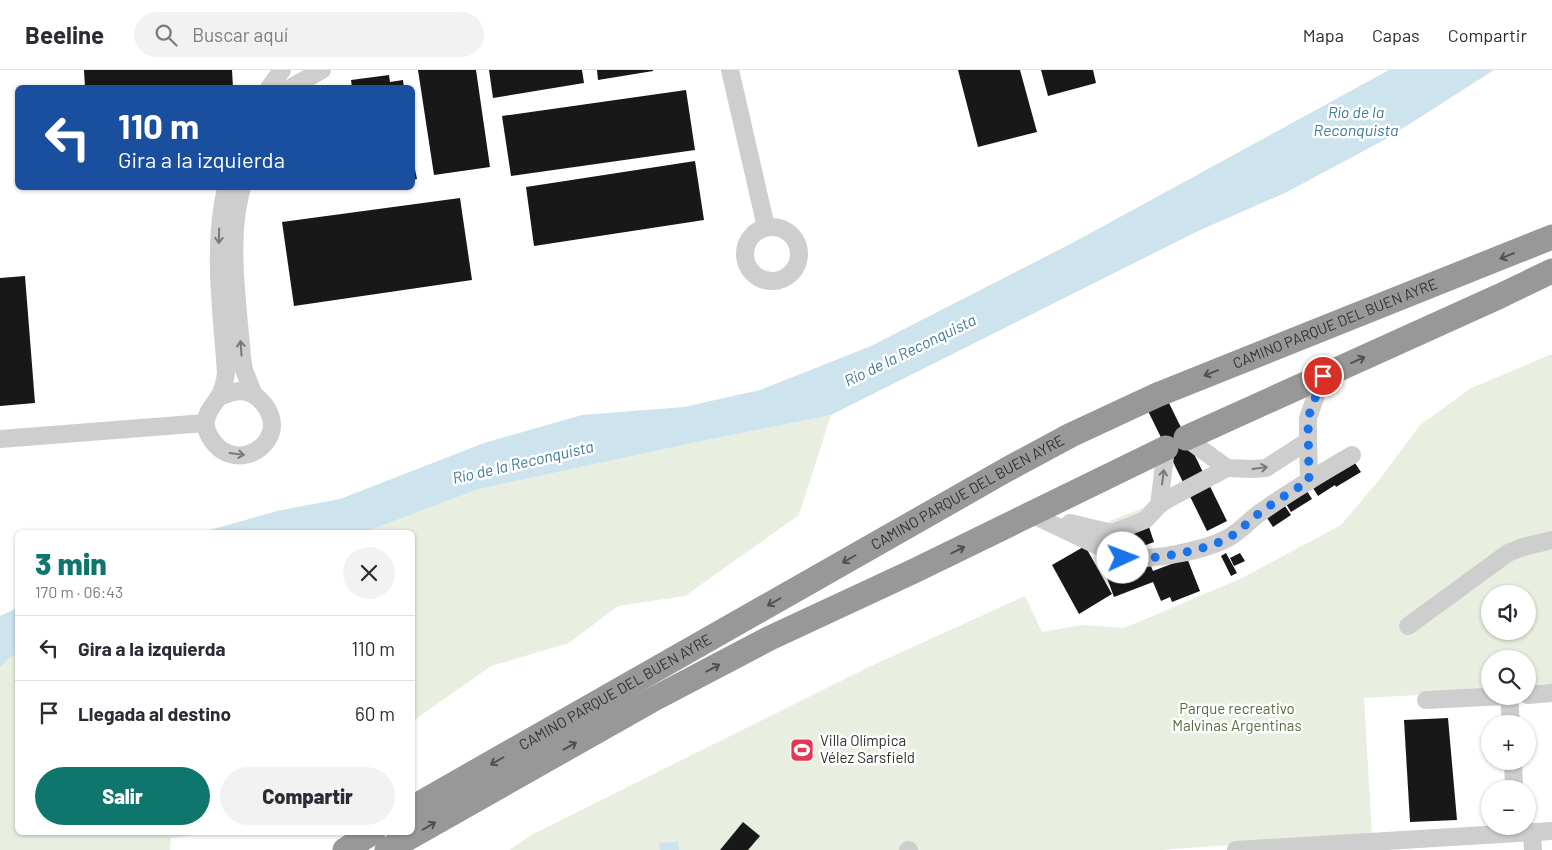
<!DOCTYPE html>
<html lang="es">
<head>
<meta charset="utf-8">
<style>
	body { margin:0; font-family:Barlow,sans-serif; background:#f2f2f3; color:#2b2b33; height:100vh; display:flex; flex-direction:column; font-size:19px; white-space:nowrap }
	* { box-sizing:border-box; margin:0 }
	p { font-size:16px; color:#7c7c81 }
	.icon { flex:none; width:28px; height:28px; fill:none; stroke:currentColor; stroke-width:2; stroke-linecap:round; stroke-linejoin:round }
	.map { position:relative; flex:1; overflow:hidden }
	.panel { position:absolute; left:15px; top:460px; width:400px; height:305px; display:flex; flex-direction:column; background:#fff; border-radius:8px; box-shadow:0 1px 4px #0004 }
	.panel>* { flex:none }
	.hud { position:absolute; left:15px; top:15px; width:400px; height:105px; border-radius:8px; box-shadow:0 1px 4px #0004; background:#1a4fa0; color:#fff; overflow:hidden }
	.fabs { position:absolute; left:1481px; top:515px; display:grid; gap:10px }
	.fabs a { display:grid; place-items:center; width:55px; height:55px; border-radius:50%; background:#fff; box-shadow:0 1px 4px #0004; font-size:25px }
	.pin { position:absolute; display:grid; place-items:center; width:42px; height:42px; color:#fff; margin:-21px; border:2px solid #fff; border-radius:50%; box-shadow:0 1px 5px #0007 }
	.me { position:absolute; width:55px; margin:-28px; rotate:88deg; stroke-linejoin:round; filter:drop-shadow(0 0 4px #0008) }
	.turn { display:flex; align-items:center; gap:18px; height:105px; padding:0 20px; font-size:22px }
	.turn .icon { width:65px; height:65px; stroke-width:2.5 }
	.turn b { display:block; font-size:35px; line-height:42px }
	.round { display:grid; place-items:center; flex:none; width:52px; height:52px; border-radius:26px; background:#f2f2f3 }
	.overview { display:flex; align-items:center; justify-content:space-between; height:85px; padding:0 20px }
	h1 { font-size:30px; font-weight:800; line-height:38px; color:#0f766e }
	.cta { display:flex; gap:10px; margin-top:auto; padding:10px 20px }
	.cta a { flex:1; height:58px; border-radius:30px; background:#0f766e; color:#fff; font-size:20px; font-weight:800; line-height:58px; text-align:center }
	.cta a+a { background:#f2f2f3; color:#2b2b33 }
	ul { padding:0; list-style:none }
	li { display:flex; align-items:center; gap:15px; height:65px; padding:0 20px; border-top:1px solid #e1e1e2 }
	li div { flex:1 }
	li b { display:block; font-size:19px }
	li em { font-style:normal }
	header { display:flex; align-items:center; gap:30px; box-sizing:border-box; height:70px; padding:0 25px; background:#fff; border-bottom:1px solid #e1e1e2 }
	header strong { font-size:24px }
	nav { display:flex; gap:28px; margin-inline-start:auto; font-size:18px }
	.search { width:350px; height:45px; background:#f2f2f3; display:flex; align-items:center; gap:12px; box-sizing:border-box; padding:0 18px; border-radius:28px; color:#7c7c81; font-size:19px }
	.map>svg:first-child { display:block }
	.green { fill:#e8eee0; fill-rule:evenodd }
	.water { fill:#cde3ed }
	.building { fill:#181818 }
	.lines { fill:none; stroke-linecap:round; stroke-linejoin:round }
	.minor { stroke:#cecece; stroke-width:18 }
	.highway { stroke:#989898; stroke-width:25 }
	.oneway { stroke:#787878 }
	.oneway2 { stroke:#505050 }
	.route { stroke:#1a73e8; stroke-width:9; stroke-dasharray:0 16.2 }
	.labels { text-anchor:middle; stroke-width:5; stroke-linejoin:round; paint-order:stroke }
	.street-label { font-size:15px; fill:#313131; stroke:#fff }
	.park-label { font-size:15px; fill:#586d3e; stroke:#fff }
	.poi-label { font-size:15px; fill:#313131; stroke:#fff; text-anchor:start }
	.water-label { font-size:16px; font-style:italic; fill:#3f7a93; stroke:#fff }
</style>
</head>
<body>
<header>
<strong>Beeline</strong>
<div class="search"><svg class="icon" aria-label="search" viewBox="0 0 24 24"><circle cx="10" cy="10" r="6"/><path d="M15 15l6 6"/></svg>Buscar aquí</div>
<nav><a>Mapa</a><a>Capas</a><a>Compartir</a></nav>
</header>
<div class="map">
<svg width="1552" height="780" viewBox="0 0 1552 780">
	<rect width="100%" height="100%" fill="#fff"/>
	<g class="green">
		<path d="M1552 284V618L1528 619V589H1490V621L1364 628 1372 765 1159 780H509L533 764 871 596 1025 526 1042 562 1082 555 1124 558 1240 509 1341 455 1379 410 1420 355 1471 318ZM1490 524H1528V561H1490Z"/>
		<path d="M831 345 799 445 685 526 618 536 569 573 491 596 413 651 412 462H354L370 460 479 419 702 371Z"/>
		<path d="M1151 435 1147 442 1111 455 1107 454 1112 450Z"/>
		<path d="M17 583 18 762 209 763 171 768 170 780H0V598L8 589Z"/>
	</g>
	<g class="water">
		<path d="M1389 0H1494L1386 69 1287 122 1198 161 831 345 702 371 479 419 370 460 354 462H203L277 441 340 429 484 373 582 345 684 337 760 320 871 276 1074 172Z"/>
		<path d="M17 538V583L8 589 0 598V546Z"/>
		<path d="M678 772 679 780H660L659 773Z"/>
	</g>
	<g class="building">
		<path d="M84 0H232L233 18H85Z"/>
		<path d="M418 0H476L490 97 434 105Z"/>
		<path d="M489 0H582L584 13 493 28Z"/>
		<path d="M597 0H653V1L598 10Z"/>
		<path d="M958 0H1020L1037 62 978 77Z"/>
		<path d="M1041 0H1093L1096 13 1048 26Z"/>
		<path d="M389 5 390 12 403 10 404 18H352L351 10Z"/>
		<path d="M686 20 695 80 511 106 502 46Z"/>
		<path d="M412 85 417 109 412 110Z"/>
		<path d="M695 91 704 150 534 176 526 117Z"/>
		<path d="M460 128 472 210 294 236 282 152Z"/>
		<path d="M25 206 35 333 0 336V208Z"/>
		<path d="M1168 331 1227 451 1207 461 1148 341Z"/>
		<path d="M1355 393 1361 402 1336 417 1335 415 1318 426 1313 418Z"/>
		<path d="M1307 421 1312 429 1291 442 1286 434Z"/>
		<path d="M1285 436 1291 445 1273 457 1267 448Z"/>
		<path d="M1149 457 1154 472 1135 479 1134 476 1129 478 1125 465Z"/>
		<path d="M1085 476 1112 524 1079 544 1052 495Z"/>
		<path d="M1226 483 1237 503 1231 506 1221 486Z"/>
		<path d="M1240 483 1245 491 1234 496 1230 488Z"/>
		<path d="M1187 488 1200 521 1172 532 1170 527 1161 531 1153 512 1114 527 1107 508 1149 492 1153 501Z"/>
		<path d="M1448 648 1457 750 1410 752 1404 650Z"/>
		<path d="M743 752 760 766 748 780H720Z"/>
	</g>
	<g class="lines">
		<g class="minor">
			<path d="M730 0 766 157"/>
			<path d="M269 18 282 0"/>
			<path d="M290 18 322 0"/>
			<path d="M242 118C227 167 238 236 242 287L244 300 254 325"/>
			<circle cx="772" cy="184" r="27"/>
			<path d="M219 327C225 325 233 321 241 321 259 322 276 344 271 362 264 384 237 393 219 378 212 372 204 360 206 351 207 341 213 336 218 328 223 321 225 312 226 303 222 242 212 178 226 118"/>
			<path d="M1186 368 1227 398 1252 399 1266 398 1308 371V348L1323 306"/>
			<path d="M0 369 205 353"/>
			<path d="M1308 371 1309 411"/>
			<path d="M1159 435 1168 429 1227 398"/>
			<path d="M1031 444 1123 488C1149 491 1204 481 1228 468 1241 461 1251 448 1264 440 1292 420 1322 403 1352 385"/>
			<path d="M1070 453 1112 463 1145 450 1159 435 1166 378"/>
			<path d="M1408 556 1508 483 1523 477 1552 470"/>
			<path d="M1528 625 1552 623"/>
			<path d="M1509 626 1511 654"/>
			<path d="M1426 630 1505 626"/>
			<path d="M1513 691 1514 719"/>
			<path d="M1532 762 1533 780"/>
			<path d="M908 780H909"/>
			<path d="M1236 780 1552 761"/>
		</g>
		<g class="highway">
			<path d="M1186 368 1500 226 1552 201"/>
			<path id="s1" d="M412 738 1006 400 1071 365 1157 325 1552 167"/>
			<path d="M345 780 373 762"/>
			<path d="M387 780 650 631 770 568 914 501 1166 378"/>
		</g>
	</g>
	<defs><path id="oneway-shaft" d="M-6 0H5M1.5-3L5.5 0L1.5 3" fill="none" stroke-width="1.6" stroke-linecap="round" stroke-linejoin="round" transform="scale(1.25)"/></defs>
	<g class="oneway">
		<use href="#oneway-shaft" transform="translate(219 166) rotate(91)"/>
		<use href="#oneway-shaft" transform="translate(241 278) rotate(-94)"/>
		<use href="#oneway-shaft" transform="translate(237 384) rotate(8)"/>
		<use href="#oneway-shaft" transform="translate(1260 398) rotate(-8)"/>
		<use href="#oneway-shaft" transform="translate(1163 407) rotate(-83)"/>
	</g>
	<g class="oneway2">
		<use href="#oneway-shaft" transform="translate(1507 186) rotate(158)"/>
		<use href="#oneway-shaft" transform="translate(1358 290) rotate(-24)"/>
		<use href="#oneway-shaft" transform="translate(1211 303) rotate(158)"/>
		<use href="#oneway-shaft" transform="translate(958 480) rotate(-26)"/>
		<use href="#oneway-shaft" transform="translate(849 489) rotate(150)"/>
		<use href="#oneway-shaft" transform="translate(774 532) rotate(150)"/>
		<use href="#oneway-shaft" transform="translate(713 598) rotate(-28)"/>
		<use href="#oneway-shaft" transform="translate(570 676) rotate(-29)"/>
		<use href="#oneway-shaft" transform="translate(497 691) rotate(150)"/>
		<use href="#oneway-shaft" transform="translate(429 756) rotate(-30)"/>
	</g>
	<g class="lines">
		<path class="route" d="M1123 488C1150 491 1204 481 1228 468 1241 461 1251 448 1264 440 1278 429 1294 420 1309 411L1308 348 1323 306"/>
	</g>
	<defs>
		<g id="stadium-square" transform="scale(1.25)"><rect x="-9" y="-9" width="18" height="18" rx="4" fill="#e43753" stroke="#fff"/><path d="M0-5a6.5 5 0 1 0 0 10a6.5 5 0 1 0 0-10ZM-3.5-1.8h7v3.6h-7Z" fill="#fff"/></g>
	</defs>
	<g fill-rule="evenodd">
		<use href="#stadium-square" x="802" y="680"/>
	</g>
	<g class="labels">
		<g class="street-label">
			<text dy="5" stroke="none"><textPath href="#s1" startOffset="1044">CAMINO PARQUE DEL BUEN AYRE</textPath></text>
			<text dy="5" stroke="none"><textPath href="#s1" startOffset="639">CAMINO PARQUE DEL BUEN AYRE</textPath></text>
			<text dy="5" stroke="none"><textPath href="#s1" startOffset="234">CAMINO PARQUE DEL BUEN AYRE</textPath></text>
		</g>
		<g class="park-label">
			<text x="1237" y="644">Parque recreativo<tspan x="1237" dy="17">Malvinas Argentinas</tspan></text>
		</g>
		<g class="poi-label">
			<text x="820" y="676">Villa Olímpica<tspan x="820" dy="17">Vélez Sarsfield</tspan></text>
		</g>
		<g class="water-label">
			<text x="1356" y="48">Río de la<tspan x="1356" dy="18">Reconquista</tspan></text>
			<text transform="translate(910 280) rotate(-26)" y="6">Río de la Reconquista</text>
			<text transform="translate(523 392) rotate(-13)" y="6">Río de la Reconquista</text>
		</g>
	</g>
</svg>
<div class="fabs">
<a><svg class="icon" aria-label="sound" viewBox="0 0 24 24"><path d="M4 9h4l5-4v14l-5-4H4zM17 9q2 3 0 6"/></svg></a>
<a><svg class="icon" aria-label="search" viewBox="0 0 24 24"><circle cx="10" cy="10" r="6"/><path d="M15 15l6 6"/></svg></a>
<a>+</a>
<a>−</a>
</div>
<div class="pin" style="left:1323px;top:306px;background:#d93025"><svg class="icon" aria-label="arrive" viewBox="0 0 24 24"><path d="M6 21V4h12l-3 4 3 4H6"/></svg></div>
<svg class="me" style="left:1123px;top:488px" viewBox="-20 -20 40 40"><circle r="19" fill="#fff"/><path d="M0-13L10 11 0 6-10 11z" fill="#1a73e8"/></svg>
<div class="hud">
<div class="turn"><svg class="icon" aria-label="left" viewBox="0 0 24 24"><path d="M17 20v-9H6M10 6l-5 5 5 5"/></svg><div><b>110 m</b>Gira a la izquierda</div></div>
</div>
<section class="panel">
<div class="overview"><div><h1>3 min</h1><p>170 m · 06:43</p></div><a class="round"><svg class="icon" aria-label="close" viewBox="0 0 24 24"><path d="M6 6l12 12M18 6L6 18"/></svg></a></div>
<ul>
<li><svg class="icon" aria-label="left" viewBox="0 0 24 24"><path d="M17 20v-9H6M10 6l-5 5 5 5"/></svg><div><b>Gira a la izquierda</b></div><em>110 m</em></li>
<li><svg class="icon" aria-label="arrive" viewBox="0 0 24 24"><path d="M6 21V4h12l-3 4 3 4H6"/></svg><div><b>Llegada al destino</b></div><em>60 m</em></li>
</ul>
<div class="cta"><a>Salir</a><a>Compartir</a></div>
</section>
</div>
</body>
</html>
